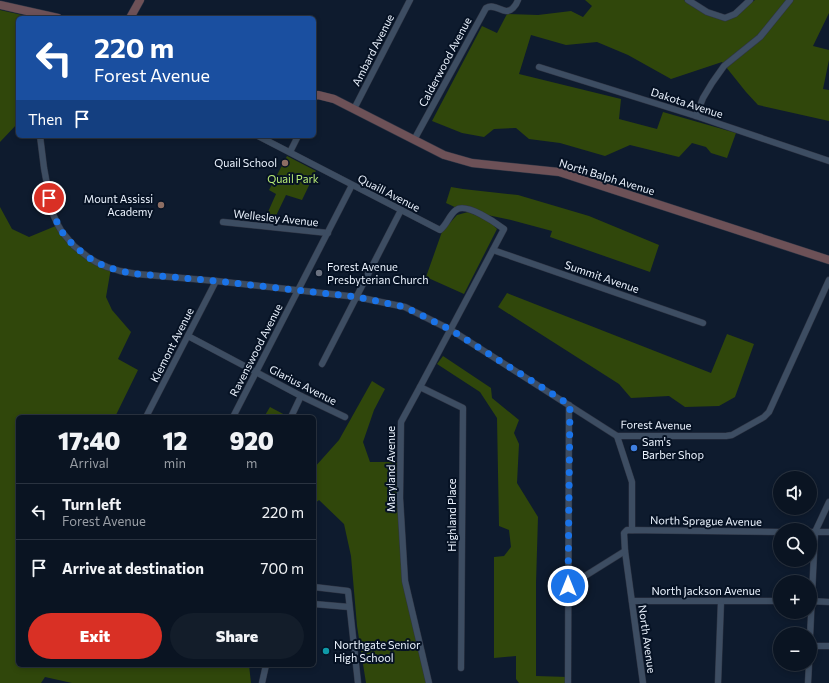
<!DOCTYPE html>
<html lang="en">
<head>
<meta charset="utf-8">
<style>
	body { margin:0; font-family:Commissioner,sans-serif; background:#131d2a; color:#f1f3f6; height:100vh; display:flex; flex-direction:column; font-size:15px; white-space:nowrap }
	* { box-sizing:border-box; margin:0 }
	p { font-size:13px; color:#999ea5 }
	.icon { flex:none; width:22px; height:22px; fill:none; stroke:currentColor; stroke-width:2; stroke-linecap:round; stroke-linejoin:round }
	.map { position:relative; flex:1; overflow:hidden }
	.details { position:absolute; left:16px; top:415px; width:300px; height:252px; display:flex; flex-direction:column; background:#0a1422; border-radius:6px; box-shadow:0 2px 6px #0003,0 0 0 1px #2a3340 }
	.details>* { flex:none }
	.guide { position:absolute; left:16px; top:16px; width:300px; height:122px; border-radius:6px; box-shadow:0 2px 6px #0003,0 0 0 1px #2a3340; background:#1a4fa0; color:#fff; overflow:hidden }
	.fabs { position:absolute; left:773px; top:471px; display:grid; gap:8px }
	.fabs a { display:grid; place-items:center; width:44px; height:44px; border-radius:50%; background:#0a1422; box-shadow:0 2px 6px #0003,0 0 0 1px #2a3340; font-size:20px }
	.pin { position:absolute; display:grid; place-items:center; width:34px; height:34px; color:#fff; margin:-17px; border:2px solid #fff; border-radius:50%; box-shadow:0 1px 4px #0007 }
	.me { position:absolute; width:44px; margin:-22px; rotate:0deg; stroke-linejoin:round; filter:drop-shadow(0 0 3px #0008) }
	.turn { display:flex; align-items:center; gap:14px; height:84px; padding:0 12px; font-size:18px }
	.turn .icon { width:52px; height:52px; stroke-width:2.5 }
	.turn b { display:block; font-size:28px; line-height:34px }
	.then { display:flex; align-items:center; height:38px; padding:0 12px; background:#0003; gap:8px; font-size:15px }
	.eta { display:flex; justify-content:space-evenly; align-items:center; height:68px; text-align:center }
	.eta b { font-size:24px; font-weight:800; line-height:28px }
	.cta { display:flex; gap:8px; margin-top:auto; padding:8px 12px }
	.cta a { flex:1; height:46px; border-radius:24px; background:#d93025; color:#fff; font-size:16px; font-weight:800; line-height:46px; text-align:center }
	.cta a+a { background:#131d2a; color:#f1f3f6 }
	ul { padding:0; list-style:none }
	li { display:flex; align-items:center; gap:12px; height:56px; padding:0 12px; border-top:1px solid #2a3340 }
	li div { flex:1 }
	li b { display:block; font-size:15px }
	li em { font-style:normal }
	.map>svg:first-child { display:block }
	.green { fill:#30470b }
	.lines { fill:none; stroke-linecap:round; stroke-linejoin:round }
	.street-casing { stroke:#2f3544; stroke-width:7 }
	.secondary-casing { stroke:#2f3544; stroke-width:9 }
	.street { stroke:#3d4d62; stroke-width:6 }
	.secondary { stroke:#6d5157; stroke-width:8 }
	.route { stroke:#1a73e8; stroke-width:7; stroke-dasharray:0 12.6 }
	.education-dot { fill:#8d6e63; stroke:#061224; stroke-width:1.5 }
	.worship-dot { fill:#6b7280; stroke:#061224; stroke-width:1.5 }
	.shop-dot { fill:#3f7fe0; stroke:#061224; stroke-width:1.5 }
	.culture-dot { fill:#0f9aa8; stroke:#061224; stroke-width:1.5 }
	.labels { text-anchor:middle; stroke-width:4; stroke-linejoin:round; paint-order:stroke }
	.street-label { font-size:11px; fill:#ecf4ff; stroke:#061224 }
	.poi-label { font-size:11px; fill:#ecf4ff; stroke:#061224; text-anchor:start }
	.park-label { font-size:11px; fill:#b9ec76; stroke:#061224 }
</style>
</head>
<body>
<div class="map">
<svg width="829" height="683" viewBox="0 0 829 683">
	<rect width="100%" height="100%" fill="#0e1b2e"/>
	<g class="green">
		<path d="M585 0H684L705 13 728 19 755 0H829V13L813 46 829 50V60L823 89 829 90V121L758 105 746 92 722 62 671 79 628 55 597 42 566 45 531 35 519 74 621 99 619 119 657 129 663 112 736 133 727 158 711 153 706 147 692 143 679 157 630 145 605 156 560 143 529 139 516 128 494 129 484 137 462 133 432 121 482 26 497 33 507 14 538 15 571 11 583 17 592 6Z"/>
		<path d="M0 10 22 15 23 18H18V123L0 142Z"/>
		<path d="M287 156 316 171 302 200 286 195 273 222 264 221 276 194 269 190Z"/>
		<path d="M451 187 463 189 518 195 589 216 659 245 650 272 550 237 552 231 511 220 459 209 446 203Z"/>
		<path d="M0 207 12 229 29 237 58 225 74 246 111 268 106 297 112 310 131 332 118 359 138 370 115 417H18V665H249L251 683H72L45 677 41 683H0Z"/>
		<path d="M468 212 489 221 497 229 464 294 426 277 444 226 449 224 457 215Z"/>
		<path d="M507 293 711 373 727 334 754 344 735 397 719 406 685 407 669 396 631 398 619 384 498 307Z"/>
		<path d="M443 356 491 388 492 398 519 420 514 433 519 444 517 483 538 517 536 583V676L568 677V683H519L516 679V656L494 658V557L504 556 511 547 509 530 499 526 497 418 480 392 437 364Z"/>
		<path d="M372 381 385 389 374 410 363 442 370 462H400L405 581 429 683H366L357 626 351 556 344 524 319 500 314 504V468L339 440Z"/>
		<path d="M270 407 287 416 286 417H264Z"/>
	</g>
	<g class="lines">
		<g class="street-casing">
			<g id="street">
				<path d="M688 0 707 12 725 18 735 14 750 0"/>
				<path d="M539 67 696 116 829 161"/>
				<path d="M354 109 410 0"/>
				<path d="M696 116 703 98 712 83 724 66 760 37 790 0"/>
				<path d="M40 136 44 168 52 212 58 225 62 232 74 246 88 257 96 262 107 267 120 271 137 274 216 281 357 297 405 307 451 330 617 436H726L732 435 764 417 769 412 829 280"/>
				<path d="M258 136 440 230C447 225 449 215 456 210 466 202 496 223 504 229L420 387 401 422 400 498 405 581 429 683"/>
				<path d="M414 140 486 8C496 2 504 17 513 8 515 6 517 3 518 0"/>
				<path d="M290 152 298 136"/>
				<path d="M223 222 328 233"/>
				<path d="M493 250 703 323"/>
				<path d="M188 336 301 396 345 417"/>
				<path d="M322 364 401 210"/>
				<path d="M420 387 463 408 461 668"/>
				<path d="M146 417 216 281"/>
				<path d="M233 417 352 185"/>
				<path d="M291 417 301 396"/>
				<path d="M617 436 632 482V530"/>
				<path d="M810 532H829"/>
				<path d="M625 551 643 683"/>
				<path d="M569 586 625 551 624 533 627 530 780 532"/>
				<path d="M314 587 348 591 358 683"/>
				<path d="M632 601H780"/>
				<path d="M810 601 829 602"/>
				<path d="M314 604 349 607"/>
				<path d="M810 637 815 532 829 502"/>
				<path d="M810 646H829"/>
				<path d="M262 683 266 665"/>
				<path d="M568 683 569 405"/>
				<path d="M718 683 721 601"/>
				<path d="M808 683 809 664"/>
			</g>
		</g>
		<g class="secondary-casing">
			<g id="secondary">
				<path d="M0 5 58 18"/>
				<path d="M130 18 140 0"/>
				<path d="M314 96 318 95 334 99 444 155 472 163 559 172 829 260"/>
			</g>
		</g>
		<use href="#street" class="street"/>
		<use href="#secondary" class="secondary"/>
	</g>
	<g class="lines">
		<path class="route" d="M49 198 52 212 62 232 74 246 88 257 96 262 107 267 120 271 138 274 216 281 357 297 405 307 451 330 570 405 568 586"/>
	</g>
	<g class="education-dot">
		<circle cx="285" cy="163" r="4"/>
		<circle cx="161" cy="205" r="4"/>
	</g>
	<circle class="worship-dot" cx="319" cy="273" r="4"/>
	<circle class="shop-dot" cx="634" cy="448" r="4"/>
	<circle class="culture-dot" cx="326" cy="651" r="4"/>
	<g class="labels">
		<g class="street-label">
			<text transform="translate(373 50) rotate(-63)" y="4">Ambard Avenue</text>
			<text transform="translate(445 62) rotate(-62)" y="4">Calderwood Avenue</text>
			<text transform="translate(687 103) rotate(18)" y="4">Dakota Avenue</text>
			<text transform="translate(607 177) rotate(17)" y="4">North Balph Avenue</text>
			<text transform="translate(389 193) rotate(27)" y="4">Quaill Avenue</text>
			<text transform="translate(276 218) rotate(6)" y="4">Wellesley Avenue</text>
			<text transform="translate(602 277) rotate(19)" y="4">Summit Avenue</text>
			<text transform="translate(172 345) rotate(-63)" y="4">Klemont Avenue</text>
			<text transform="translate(256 350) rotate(-63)" y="4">Ravenswood Avenue</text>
			<text transform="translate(303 385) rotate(27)" y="4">Glarius Avenue</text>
			<text transform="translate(656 425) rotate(1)" y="4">Forest Avenue</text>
			<text transform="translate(391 469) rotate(-90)" y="4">Maryland Avenue</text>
			<text transform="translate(452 515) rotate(-90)" y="4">Highland Place</text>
			<text transform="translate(706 521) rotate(1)" y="4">North Sprague Avenue</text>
			<text x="706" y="595">North Jackson Avenue</text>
			<text transform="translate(647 639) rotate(82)" y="4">North Avenue</text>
		</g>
		<g class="poi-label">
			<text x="277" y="167" text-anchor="end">Quail School</text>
			<text x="153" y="203" text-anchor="end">Mount Assissi<tspan x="153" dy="13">Academy</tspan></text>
			<text x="327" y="271">Forest Avenue<tspan x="327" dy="13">Presbyterian Church</tspan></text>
			<text x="642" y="446">Sam's<tspan x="642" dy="13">Barber Shop</tspan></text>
			<text x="334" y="649">Northgate Senior<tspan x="334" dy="13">High School</tspan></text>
		</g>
		<g class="park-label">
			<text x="293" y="183">Quail Park</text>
		</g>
	</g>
</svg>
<div class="fabs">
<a><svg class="icon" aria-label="sound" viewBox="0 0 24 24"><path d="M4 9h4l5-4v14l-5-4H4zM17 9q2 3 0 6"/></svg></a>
<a><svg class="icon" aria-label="search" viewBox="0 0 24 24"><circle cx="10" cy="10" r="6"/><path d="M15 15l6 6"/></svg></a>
<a>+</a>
<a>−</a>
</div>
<div class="pin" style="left:49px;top:198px;background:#d93025"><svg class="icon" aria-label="arrive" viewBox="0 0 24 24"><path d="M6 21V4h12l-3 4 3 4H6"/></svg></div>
<svg class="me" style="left:568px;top:586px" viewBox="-20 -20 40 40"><circle r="17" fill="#1a73e8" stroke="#fff" stroke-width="3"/><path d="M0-11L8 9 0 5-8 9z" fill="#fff"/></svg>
<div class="guide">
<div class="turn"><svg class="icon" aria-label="left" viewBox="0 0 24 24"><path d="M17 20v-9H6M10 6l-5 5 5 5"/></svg><div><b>220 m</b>Forest Avenue</div></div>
<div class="then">Then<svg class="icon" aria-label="arrive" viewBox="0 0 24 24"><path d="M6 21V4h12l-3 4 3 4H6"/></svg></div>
</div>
<section class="details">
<div class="eta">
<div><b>17:40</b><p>Arrival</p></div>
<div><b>12</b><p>min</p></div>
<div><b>920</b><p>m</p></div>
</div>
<ul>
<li><svg class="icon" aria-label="left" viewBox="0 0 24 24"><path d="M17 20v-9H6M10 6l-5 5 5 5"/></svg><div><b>Turn left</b><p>Forest Avenue</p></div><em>220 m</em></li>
<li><svg class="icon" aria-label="arrive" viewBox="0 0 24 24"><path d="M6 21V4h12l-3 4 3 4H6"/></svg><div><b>Arrive at destination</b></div><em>700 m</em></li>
</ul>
<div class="cta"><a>Exit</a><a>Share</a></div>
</section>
</div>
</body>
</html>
